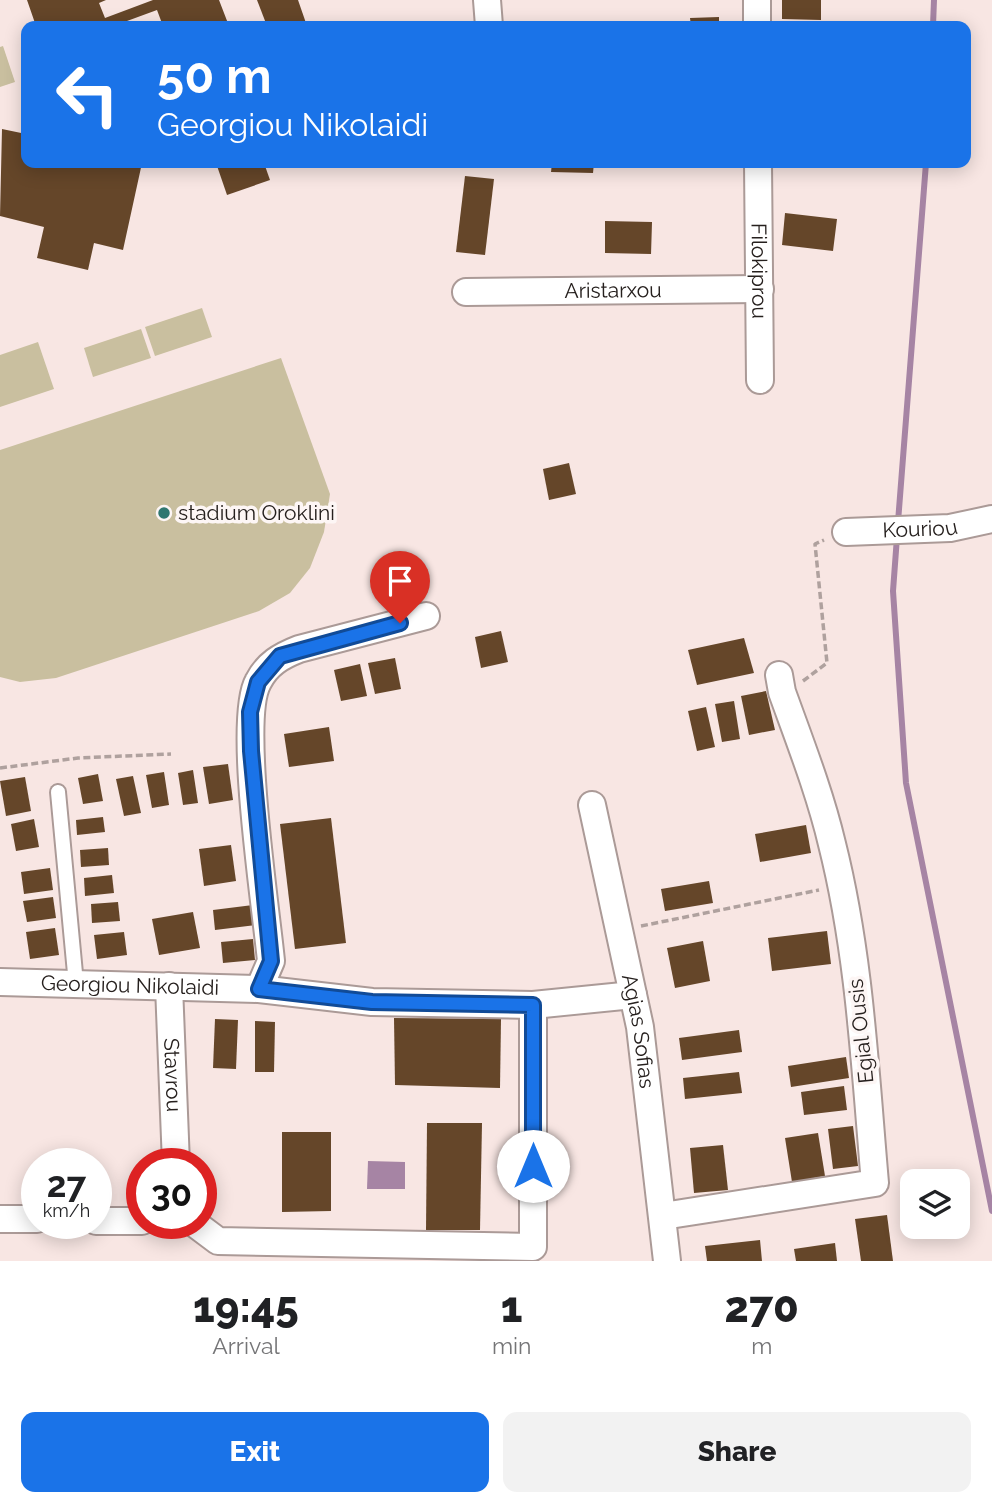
<!DOCTYPE html>
<html lang="en">
<head>
<meta charset="utf-8">
<style>
	body { margin:0; font-family:Raleway,sans-serif; background:#f2f2f2; color:#202124; height:100vh; display:flex; flex-direction:column; font-size:26px; white-space:nowrap }
	* { box-sizing:border-box; margin:0 }
	p { font-size:23px; color:#757577 }
	.icon { flex:none; width:38px; height:38px; fill:none; stroke:currentColor; stroke-width:2; stroke-linecap:round; stroke-linejoin:round }
	.map { position:relative; height:1261px; overflow:hidden }
	.sheet { display:flex; flex-direction:column; background:#fff; flex:1 }
	.sheet>* { flex:none }
	.banner { position:absolute; left:21px; top:21px; width:950px; height:147px; border-radius:14px; box-shadow:0 4px 18px #0003; background:#1a73e8; color:#fff; overflow:hidden }
	.tools { position:absolute; left:900px; top:1169px; display:grid; gap:14px }
	.tools a { display:grid; place-items:center; width:70px; height:70px; border-radius:14px; background:#fff; box-shadow:0 4px 18px #0003; font-size:35px }
	.speed { position:absolute; left:21px; top:1148px; display:flex; gap:14px; font-size:35px; font-weight:700; text-align:center }
	.speed>* { display:grid; place-content:center; width:91px; height:91px; border-radius:50%; background:#fff; box-shadow:0 4px 18px #0003; line-height:1 }
	.speed small { font-size:18px; font-weight:400 }
	.speed .limit { border:10px solid #d22; background:#fff; color:#111 }
	.pin { position:absolute; display:grid; place-items:center; width:60px; height:60px; color:#fff; margin:-72px -30px; border-radius:50% 50% 50% 0; rotate:-45deg; box-shadow:0 0 7px #0007 }
	.pin .icon { rotate:45deg }
	.me { position:absolute; width:77px; margin:-38px; rotate:0deg; stroke-linejoin:round; filter:drop-shadow(0 0 5px #0008) }
	.turn { display:flex; align-items:center; gap:24px; height:147px; padding:0 21px; font-size:32px }
	.turn .icon { width:91px; height:91px; stroke-width:2.5 }
	.turn b { display:block; font-size:49px; line-height:60px }
	.eta { display:flex; justify-content:space-evenly; align-items:center; height:119px; text-align:center }
	.eta b { font-size:42px; font-weight:800; line-height:49px }
	.primary-button { display:flex; gap:14px; margin-top:auto; padding:14px 21px }
	.primary-button a { flex:1; height:80px; border-radius:14px; background:#1a73e8; color:#fff; font-size:28px; font-weight:800; line-height:80px; text-align:center }
	.primary-button a+a { background:#f2f2f2; color:#202124 }
	.map>svg:first-child { display:block }
	.green { fill:#c9bf9f }
	.water { fill:#a684a4 }
	.lines { fill:none; stroke-linecap:round; stroke-linejoin:round }
	.stream { stroke:#a684a4; stroke-width:6 }
	.building { fill:#654629 }
	.lane-casing { stroke:#ab9a97; stroke-width:18 }
	.street-casing { stroke:#ab9a97; stroke-width:30 }
	.path { stroke:#afa19e; stroke-width:3.5; stroke-dasharray:7 3.5; stroke-linecap:butt }
	.lane { stroke:#fff; stroke-width:14 }
	.street { stroke:#fff; stroke-width:26 }
	.route-casing { stroke:#114b97; stroke-width:18 }
	.route { stroke:#1a73e8; stroke-width:12 }
	.poi-dot { fill:#2f7770; stroke:#fdf6f5; stroke-width:2.5 }
	.labels { text-anchor:middle; stroke-width:7; stroke-linejoin:round; paint-order:stroke }
	.street-label { font-size:21px; fill:#26201e; stroke:#fdf6f5 }
	.poi-label { font-size:21px; fill:#26201e; stroke:#fdf6f5; text-anchor:start }
</style>
</head>
<body>
<div class="map">
<svg width="992" height="1261" viewBox="0 0 992 1261">
	<rect width="100%" height="100%" fill="#f8e6e3"/>
	<g class="green">
		<path d="M3 46 15 82 0 87V47Z"/>
		<path d="M202 308 212 337 155 356 145 327Z"/>
		<path d="M141 329 151 358 93 377 84 348Z"/>
		<path d="M38 342 54 389 0 407V355Z"/>
		<path d="M281 358 330 494 324 532 310 568 290 593 259 611 56 678 20 682 0 677V450Z"/>
	</g>
	<path class="water" d="M368 1161 405 1162V1189H367Z"/>
	<g class="lines">
		<g class="stream">
			<path d="M933 26 934 0"/>
			<path d="M898 522 926 163"/>
			<path d="M897 537 893 591 906 783 992 1211"/>
		</g>
	</g>
	<g class="building">
		<path d="M27 0H106L99 3 105 18 153 0H219L229 26H163L157 10 127 21 129 26H36Z"/>
		<path d="M257 0H298L307 26H267Z"/>
		<path d="M782 0H821V20L782 19Z"/>
		<path d="M719 17V26H691L690 18Z"/>
		<path d="M2 129 26 134V163H142L123 250 94 243 88 270 37 258 44 227 0 216Z"/>
		<path d="M216 163H264L270 180 227 195Z"/>
		<path d="M552 163H594L593 173 551 172Z"/>
		<path d="M465 176 494 179 485 255 456 252Z"/>
		<path d="M785 213 837 219 833 251 782 245Z"/>
		<path d="M605 221 652 222 651 254 605 253Z"/>
		<path d="M569 463 576 494 549 500 543 469Z"/>
		<path d="M501 631 508 662 481 668 475 637Z"/>
		<path d="M744 638 754 673 697 685 688 650Z"/>
		<path d="M395 658 401 689 375 694 368 663Z"/>
		<path d="M360 664 367 696 341 701 334 670Z"/>
		<path d="M766 691 775 730 749 735 741 696Z"/>
		<path d="M734 701 740 739 722 742 715 704Z"/>
		<path d="M706 707 715 747 697 751 688 711Z"/>
		<path d="M329 727 334 761 289 767 284 734Z"/>
		<path d="M228 764 233 800 209 804 203 767Z"/>
		<path d="M193 770 198 803 183 805 178 773Z"/>
		<path d="M164 772 169 805 152 808 146 775Z"/>
		<path d="M98 774 103 801 83 804 78 778Z"/>
		<path d="M133 776 141 813 124 816 116 779Z"/>
		<path d="M25 777 31 811 6 816 0 781Z"/>
		<path d="M103 817 105 832 77 835 76 820Z"/>
		<path d="M331 818 346 943 295 949 280 824Z"/>
		<path d="M34 819 39 847 16 851 11 824Z"/>
		<path d="M806 825 811 853 760 862 755 834Z"/>
		<path d="M231 845 236 881 204 886 199 849Z"/>
		<path d="M108 848 109 865 81 867 80 850Z"/>
		<path d="M50 868 53 890 24 894 21 872Z"/>
		<path d="M112 875 114 893 85 896 84 878Z"/>
		<path d="M709 881 713 903 665 911 661 889Z"/>
		<path d="M53 897 56 918 27 922 23 901Z"/>
		<path d="M118 902 120 921 92 923 91 904Z"/>
		<path d="M253 905 256 925 215 930 213 910Z"/>
		<path d="M193 912 200 948 159 955 152 919Z"/>
		<path d="M55 928 59 955 30 959 26 932Z"/>
		<path d="M827 931 831 964 772 971 768 938Z"/>
		<path d="M124 932 127 955 97 959 94 935Z"/>
		<path d="M253 939 255 960 223 963 221 942Z"/>
		<path d="M703 941 710 981 675 988 667 948Z"/>
		<path d="M394 1018 501 1019 500 1088 395 1085Z"/>
		<path d="M215 1019 238 1020 236 1069 213 1068Z"/>
		<path d="M255 1021 275 1022 274 1072H255Z"/>
		<path d="M739 1030 742 1052 682 1060 679 1038Z"/>
		<path d="M846 1057 849 1078 791 1087 788 1066Z"/>
		<path d="M739 1072 742 1093 685 1099 683 1078Z"/>
		<path d="M844 1086 847 1110 804 1115 801 1092Z"/>
		<path d="M427 1123H482L480 1230H426Z"/>
		<path d="M853 1126 858 1166 833 1169 828 1129Z"/>
		<path d="M282 1132H331V1211L282 1212Z"/>
		<path d="M818 1133 825 1176 792 1182 785 1138Z"/>
		<path d="M723 1145 728 1190 694 1193 690 1148Z"/>
		<path d="M887 1215 893 1261H861L855 1219Z"/>
		<path d="M760 1240 762 1261H707L705 1246Z"/>
		<path d="M835 1243 837 1261H796L794 1249Z"/>
	</g>
	<g class="lines">
		<g class="lane-casing">
			<path id="lane" d="M58 792 76 984"/>
		</g>
		<g class="street-casing">
			<g id="street">
				<path d="M487 0 489 26"/>
				<path d="M757 0V26"/>
				<path id="s1" d="M758 163 760 380"/>
				<path id="s2" d="M466 292 760 289"/>
				<path id="s3" d="M846 532 950 528 992 519"/>
				<path id="s4" d="M592 805 640 1027 667 1261"/>
				<path id="s5" d="M0 982 259 989 372 1002 533 1005 633 995"/>
				<path id="s6" d="M169 986 176 1164"/>
				<path d="M259 989 271 961C266 908 237 720 258 682 267 664 281 656 299 649L426 616"/>
				<path d="M663 1216 875 1183C865 1070 860 955 832 844 820 793 800 742 782 692L779 675"/>
				<path d="M0 1219H37"/>
				<path d="M96 1221H142"/>
				<path d="M194 1223 218 1241 533 1247V1005"/>
			</g>
		</g>
		<g class="path">
			<path d="M803 681 827 663 815 544 824 540"/>
			<path d="M0 768 78 758 171 754"/>
			<path d="M641 926 819 890"/>
		</g>
		<use href="#lane" class="lane"/>
		<use href="#street" class="street"/>
	</g>
	<g class="lines">
		<g class="route-casing">
			<path id="route" d="M400 623 280 656 258 682 250 712 251 751 271 961 259 989 372 1002 533 1005V1166"/>
		</g>
		<use href="#route" class="route"/>
	</g>
	<circle class="poi-dot" cx="164" cy="513" r="7"/>
	<g class="labels">
		<g class="street-label">
			<text dy="7" stroke="none"><textPath href="#s1" startOffset="108">Filokiprou</textPath></text>
			<text dy="7" stroke="none"><textPath href="#s2" startOffset="147">Aristarxou</textPath></text>
			<text dy="7" stroke="none"><textPath href="#s3" startOffset="74">Kouriou</textPath></text>
			<text dy="7" stroke="none"><textPath href="#s5" startOffset="130">Georgiou Nikolaidi</textPath></text>
			<text transform="translate(861 1031) rotate(-96)" y="7">Egial Ousis</text>
			<text dy="7" stroke="none"><textPath href="#s4" startOffset="231">Agias Sofias</textPath></text>
			<text dy="7" stroke="none"><textPath href="#s6" startOffset="89">Stavrou</textPath></text>
		</g>
		<g class="poi-label">
			<text x="178" y="520">stadium Oroklini</text>
		</g>
	</g>
</svg>
<div class="tools">
<a><svg class="icon" aria-label="layers" viewBox="0 0 24 24"><path d="M12 4l9 5-9 5-9-5zM3 14l9 5 9-5"/></svg></a>
</div>
<div class="speed"><div>27<small>km/h</small></div><div class="limit">30</div></div>
<div class="pin" style="left:400px;top:623px;background:#d93025"><svg class="icon" aria-label="arrive" viewBox="0 0 24 24"><path d="M6 21V4h12l-3 4 3 4H6"/></svg></div>
<svg class="me" style="left:533px;top:1166px" viewBox="-20 -20 40 40"><circle r="19" fill="#fff"/><path d="M0-13L10 11 0 6-10 11z" fill="#1a73e8"/></svg>
<div class="banner">
<div class="turn"><svg class="icon" aria-label="left" viewBox="0 0 24 24"><path d="M17 20v-9H6M10 6l-5 5 5 5"/></svg><div><b>50 m</b>Georgiou Nikolaidi</div></div>
</div>
</div>
<section class="sheet">
<div class="eta">
<div><b>19:45</b><p>Arrival</p></div>
<div><b>1</b><p>min</p></div>
<div><b>270</b><p>m</p></div>
</div>
<div class="primary-button"><a>Exit</a><a>Share</a></div>
</section>
</body>
</html>
